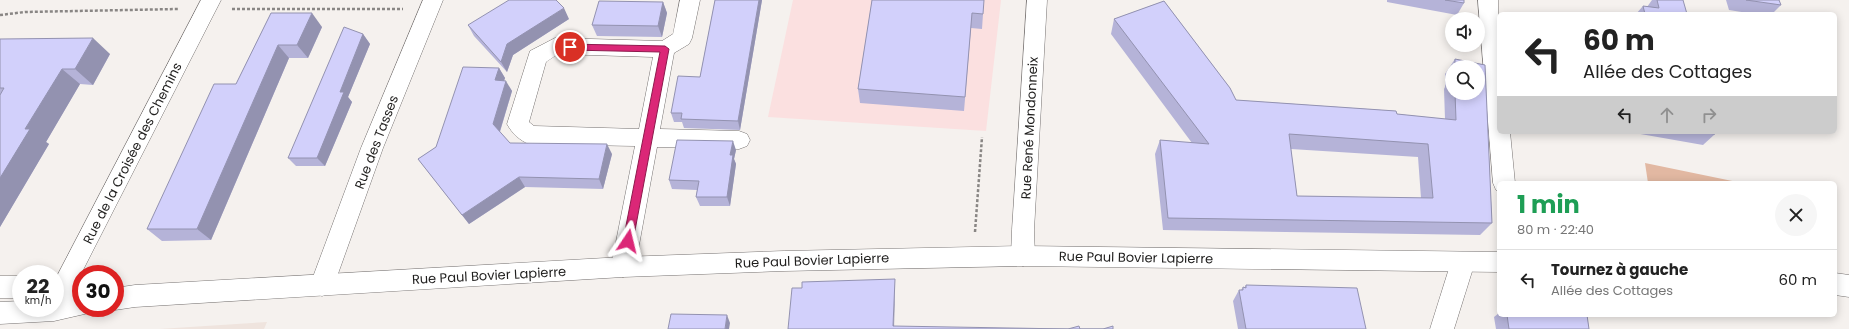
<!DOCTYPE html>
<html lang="fr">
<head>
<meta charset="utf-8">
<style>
	body { margin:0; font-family:Poppins,sans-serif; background:#f6f6f6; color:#222; height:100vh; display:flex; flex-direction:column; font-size:15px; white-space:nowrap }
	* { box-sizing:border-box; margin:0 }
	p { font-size:13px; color:#767676 }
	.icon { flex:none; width:22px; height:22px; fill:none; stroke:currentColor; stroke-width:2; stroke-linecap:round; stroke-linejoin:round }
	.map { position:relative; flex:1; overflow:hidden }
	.details { position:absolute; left:1497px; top:181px; width:340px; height:136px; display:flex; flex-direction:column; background:#fff; border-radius:6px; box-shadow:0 2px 10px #0003 }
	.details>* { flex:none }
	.banner { position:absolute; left:1497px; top:12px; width:340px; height:122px; border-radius:6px; box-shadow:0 2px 10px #0003; background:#fff; color:#222; overflow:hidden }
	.controls { position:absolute; left:1445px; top:12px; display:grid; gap:8px }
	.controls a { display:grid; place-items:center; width:40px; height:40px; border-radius:50%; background:#fff; box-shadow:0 2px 10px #0003; font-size:20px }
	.speed { position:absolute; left:12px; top:265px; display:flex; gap:8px; font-size:20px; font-weight:700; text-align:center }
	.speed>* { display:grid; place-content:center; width:52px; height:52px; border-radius:50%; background:#fff; box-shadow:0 2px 10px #0003; line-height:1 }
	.speed small { font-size:10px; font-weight:400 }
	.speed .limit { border:6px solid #d22; background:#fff; color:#111 }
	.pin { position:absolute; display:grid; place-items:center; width:34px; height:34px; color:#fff; margin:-17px; border:2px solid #fff; border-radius:50%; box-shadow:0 1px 4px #0007 }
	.me { position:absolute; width:44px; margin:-22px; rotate:10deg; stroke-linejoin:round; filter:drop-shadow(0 0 3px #0008) }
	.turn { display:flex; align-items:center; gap:14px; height:84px; padding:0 20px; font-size:18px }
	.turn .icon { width:52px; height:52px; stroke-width:2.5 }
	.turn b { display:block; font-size:28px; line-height:34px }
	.lanes { display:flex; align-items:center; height:38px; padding:0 20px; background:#0003; justify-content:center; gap:20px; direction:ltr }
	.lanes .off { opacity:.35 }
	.round { display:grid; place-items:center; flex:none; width:42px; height:42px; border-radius:21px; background:#f6f6f6 }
	.summary { display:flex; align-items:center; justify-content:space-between; height:68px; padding:0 20px }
	h1 { font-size:24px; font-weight:700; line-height:30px; color:#1e9e55 }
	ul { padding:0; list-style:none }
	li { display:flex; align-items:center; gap:12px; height:60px; padding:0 20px; border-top:1px solid #e0e0e0 }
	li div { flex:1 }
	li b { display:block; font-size:15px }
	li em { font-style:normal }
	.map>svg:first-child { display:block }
	.built { fill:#efe4de }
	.education { fill:#fbe0e0 }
	.green { fill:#e2b8a2 }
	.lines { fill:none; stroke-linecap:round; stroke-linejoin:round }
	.street-casing { stroke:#767271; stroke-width:1 }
	.secondary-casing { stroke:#767271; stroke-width:1 }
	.path { stroke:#898684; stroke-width:2.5; stroke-dasharray:3 2; stroke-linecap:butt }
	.street { fill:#fff; fill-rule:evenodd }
	.secondary { fill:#fff; fill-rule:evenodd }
	.wall { fill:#b5b3d8; fill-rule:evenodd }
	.shaded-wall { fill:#9392b0 }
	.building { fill:#d2d0fb; stroke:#9392b0; fill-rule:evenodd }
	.route { fill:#db2777; stroke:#8e194d }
	.labels { text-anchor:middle; stroke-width:3; stroke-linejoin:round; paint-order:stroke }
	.street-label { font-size:13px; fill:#1f1e1d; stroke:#fff }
</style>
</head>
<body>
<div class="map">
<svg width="1849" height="329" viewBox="0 0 1849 329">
	<rect width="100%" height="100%" fill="#f5f1ee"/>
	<path class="built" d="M267 322 264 329H159Z"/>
	<path class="education" d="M793 0H1001L986 131 768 117Z"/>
	<path class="green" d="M1645 163 1742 183H1648Z"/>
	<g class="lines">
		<g class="street-casing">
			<g id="street">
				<path d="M201 0H221L81 274 63 315 55 318 47 315 43 308H55L56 278Z"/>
				<path d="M423 0H443L383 148 334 285 330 293 322 296 314 293 310 285 361 148Z"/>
				<path d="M680 0H700L692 38 689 44 674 53 660 129 739 131 747 134 750 140 747 146 739 149 657 147 635 267 631 274 623 277 615 274 611 267 635 146 529 144C519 140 512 133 507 124L530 51 555 38 662 41 673 34ZM558 54 653 57 639 129 534 126 529 122 546 62Z"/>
				<path d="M1027 0H1047L1034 230 1035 256 1031 263 1023 266 1015 263 1011 256 1012 230Z"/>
				<path d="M1478 0H1498L1499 132H1510L1515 183H1499V191L1496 190 1493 183Z"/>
				<path d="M1463 252 1471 255 1475 262 1454 329H1430L1451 262 1455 255Z"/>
			</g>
		</g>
		<g class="secondary-casing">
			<g id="secondary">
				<path d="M1023 246 1499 252V272L1023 266 784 271 623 277 135 307 115 310 110 308H115V288L135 285 623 257 784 251Z"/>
				<path d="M1835 273 1849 275V297L1835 295Z"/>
				<path d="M55 275 81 278V308H92L89 313 54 321 0 324V302L21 301V308H55V299L62 298 55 297Z"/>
				<rect x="0" y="276" width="21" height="22"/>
			</g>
		</g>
		<g class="path">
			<path d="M232 9H403"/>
			<path d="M0 15 25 12 179 9"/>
			<path d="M975 232 982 137"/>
		</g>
		<use href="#street" class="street"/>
		<use href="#secondary" class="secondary"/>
	</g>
	<g class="wall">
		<path d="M715 0H762L740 130 684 128 682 122H674L671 113 700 77Z"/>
		<path d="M872 0 983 14 982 29 971 28 964 111 860 103 858 89Z"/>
		<path d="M1387 0H1464V3L1457 15 1387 2Z"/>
		<path d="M1652 0H1681L1687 14H1636L1643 6 1647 7Z"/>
		<path d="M1726 0H1779L1781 5 1772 14H1754L1729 10Z"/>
		<path d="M1164 1 1230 88 1236 100 1396 111 1397 114 1445 119 1444 89 1445 87V74L1455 59 1485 65 1492 223 1480 235 1163 230 1155 154 1160 140 1192 143 1111 34 1114 19ZM1452 67H1478V93H1452ZM1291 149 1418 157 1421 198 1297 196Z"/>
		<path d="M663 2 667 13 662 37 597 36 592 25Z"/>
		<path d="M271 13 322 27 308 58H289L211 240 162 241 147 229 236 84Z"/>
		<path d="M569 19 513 55 507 72 474 36 468 25Z"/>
		<path d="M363 34 370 44 348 97 352 102 325 166H296L288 158Z"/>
		<path d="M0 39 110 54 93 85 80 84 46 142 49 144 0 227Z"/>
		<path d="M499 68 505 78 504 80 512 91 500 132 510 143 612 154 603 189 525 187 469 224 418 159 436 147Z"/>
		<path d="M1629 132H1714L1715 134 1703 145Z"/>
		<path d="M736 150 734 159 736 164 730 206H700L696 197 697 190 672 189 669 180Z"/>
		<path d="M1246 285 1366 329H1238L1233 301 1239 290H1241L1243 287 1244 288Z"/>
		<path d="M1499 313V315H1587L1589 329H1496L1494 317Z"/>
	</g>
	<g class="shaded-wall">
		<path d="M759 0H762L740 130 738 121Z"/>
		<path d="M663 2 667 13 662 37 658 26Z"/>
		<path d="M564 8 569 19 513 55 507 72 501 62 507 44Z"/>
		<path d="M312 13 322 27 308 58 297 45Z"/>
		<path d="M363 34 370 44 348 97 352 102 325 166 317 158 340 92Z"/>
		<path d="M93 38 110 54 93 85 75 69Z"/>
		<path d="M278 45 289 58 211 240 197 229Z"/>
		<path d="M499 68 505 78 501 91 495 80Z"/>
		<path d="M62 69 80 84 46 142 49 144 0 227V178L25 129Z"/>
		<path d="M506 81 512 91 499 134 493 124Z"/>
		<path d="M733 141 736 150 734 159 736 164 730 206 727 197 730 155Z"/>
		<path d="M607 144 612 154 603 189 599 179Z"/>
		<path d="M519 177 525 187 469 224 462 215Z"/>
		<path d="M895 279V289L894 329H893Z"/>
		<path d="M727 315 730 323 729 329H725Z"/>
	</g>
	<g class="building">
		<path d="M509 0H556L564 8 507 44 501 62 468 25Z"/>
		<path d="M715 0H759L738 121 681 119 682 113H671L678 76 700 77Z"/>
		<path d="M872 0H984L983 14 972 13 965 97 858 89Z"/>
		<path d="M1445 0H1464V3Z"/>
		<path d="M1657 0H1683L1687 14H1645L1643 6 1659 8Z"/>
		<path d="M1746 0H1779L1781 5Z"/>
		<path d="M599 1 663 2 658 26 592 25Z"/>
		<path d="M1164 1 1230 88 1236 100 1396 111 1397 114 1456 120 1455 93H1478V67H1455V59L1485 65 1492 223 1168 218 1160 140 1209 144 1114 19ZM1289 134 1428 144 1433 198 1297 196Z"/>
		<path d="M271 13H312L297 45H278L197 229H147L214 84H236Z"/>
		<path d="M344 27 363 34 340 92H344L317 158H288Z"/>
		<path d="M93 38 75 69H62L25 129H30L0 178V95L4 88H0V39Z"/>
		<path d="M463 67 499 68 495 80 506 81 493 124 510 143 607 144 599 179 519 177 462 215 418 159 436 147Z"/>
		<path d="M1700 132H1714L1715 134Z"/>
		<path d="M677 140 733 141 730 155H733L727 197H696L699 181 669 180Z"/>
		<path d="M895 279 893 326 1068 329 1079 326 1080 329H1103L1113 326V329H788L792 288H802V282Z"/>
		<path d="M1246 285 1357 288 1366 329H1246L1239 290H1243V287L1246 288Z"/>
		<path d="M671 314 727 315 725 329H668Z"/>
		<path d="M1507 315H1587L1589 329H1509Z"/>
	</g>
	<path class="route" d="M567 44 665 46 669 49 633 241 631 244 628 245 625 244 623 241 660 52 570 50 566 47Z"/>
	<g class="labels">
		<g class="street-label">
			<text transform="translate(1029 128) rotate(-87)" y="5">Rue René Mondonneix</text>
			<text transform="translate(376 142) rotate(-69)" y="5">Rue des Tasses</text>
			<text transform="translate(132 153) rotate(-63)" y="5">Rue de la Croisée des Chemins</text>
			<text transform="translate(1136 257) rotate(1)" y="5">Rue Paul Bovier Lapierre</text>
			<text transform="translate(812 260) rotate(-2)" y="5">Rue Paul Bovier Lapierre</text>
			<text transform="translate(489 275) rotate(-3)" y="5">Rue Paul Bovier Lapierre</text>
		</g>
	</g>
</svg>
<div class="controls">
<a><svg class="icon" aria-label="sound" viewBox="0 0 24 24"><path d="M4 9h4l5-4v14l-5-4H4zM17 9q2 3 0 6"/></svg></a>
<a><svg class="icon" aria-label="search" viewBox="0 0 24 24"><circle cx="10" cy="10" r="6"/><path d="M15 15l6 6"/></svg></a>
</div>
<div class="speed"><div>22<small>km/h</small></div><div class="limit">30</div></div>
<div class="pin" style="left:570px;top:47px;background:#d93025"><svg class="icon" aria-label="arrive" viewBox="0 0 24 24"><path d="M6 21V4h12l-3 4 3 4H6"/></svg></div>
<svg class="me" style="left:628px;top:241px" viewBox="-20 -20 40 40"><path d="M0-17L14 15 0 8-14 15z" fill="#db2777" stroke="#fff" stroke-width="4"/></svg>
<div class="banner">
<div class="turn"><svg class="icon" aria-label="left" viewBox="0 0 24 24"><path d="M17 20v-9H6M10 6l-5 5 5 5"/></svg><div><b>60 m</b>Allée des Cottages</div></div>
<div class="lanes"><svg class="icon" aria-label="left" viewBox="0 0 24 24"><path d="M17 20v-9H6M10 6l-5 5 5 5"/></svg><svg class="icon off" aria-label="ahead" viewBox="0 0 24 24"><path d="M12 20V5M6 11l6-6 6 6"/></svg><svg class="icon off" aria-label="right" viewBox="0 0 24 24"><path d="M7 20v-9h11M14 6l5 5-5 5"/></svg></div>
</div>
<section class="details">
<div class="summary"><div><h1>1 min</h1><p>80 m · 22:40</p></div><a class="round"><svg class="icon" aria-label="close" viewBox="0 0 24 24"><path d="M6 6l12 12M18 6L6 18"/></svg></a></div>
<ul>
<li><svg class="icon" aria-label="left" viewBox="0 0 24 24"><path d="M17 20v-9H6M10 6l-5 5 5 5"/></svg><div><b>Tournez à gauche</b><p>Allée des Cottages</p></div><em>60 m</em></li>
</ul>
</section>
</div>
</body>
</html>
